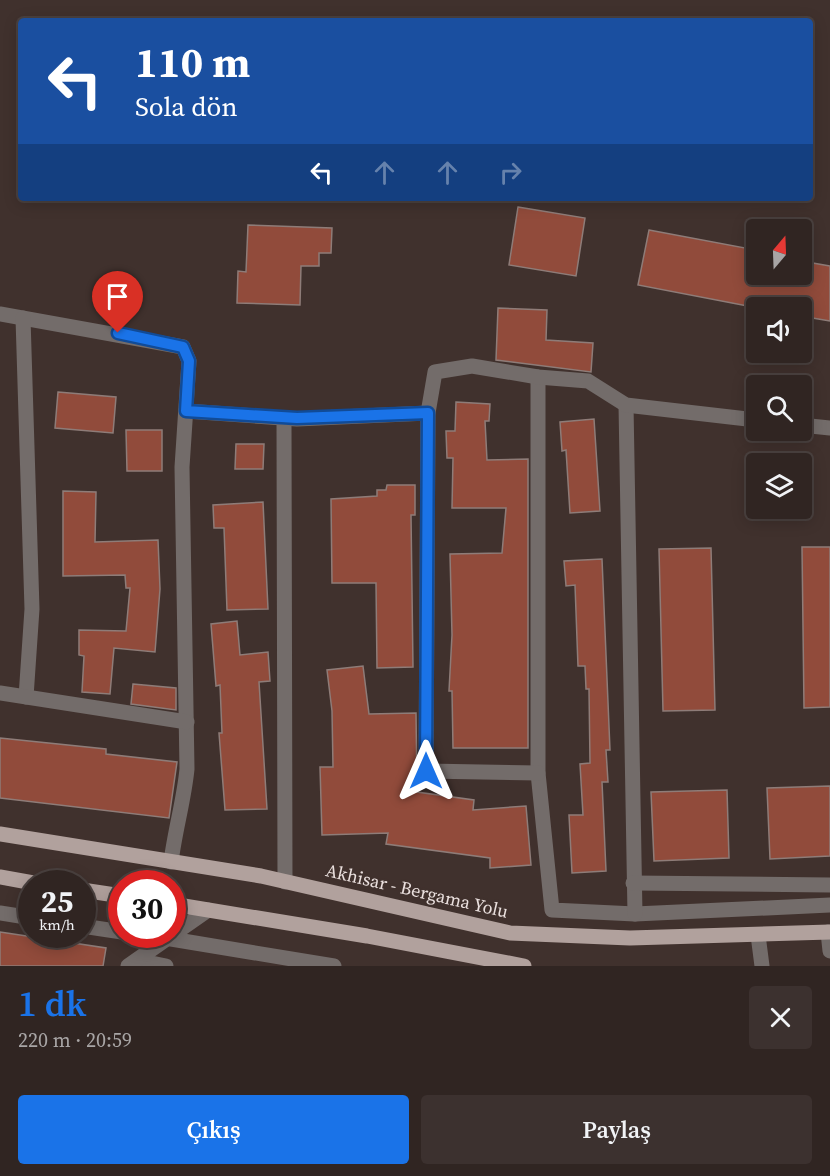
<!DOCTYPE html>
<html lang="tr">
<head>
<meta charset="utf-8">
<style>
	body { margin:0; font-family:"Source Serif 4",serif; background:#3c312f; color:#f1f3f6; height:100vh; display:flex; flex-direction:column; font-size:22px; white-space:nowrap }
	* { box-sizing:border-box; margin:0 }
	p { font-size:20px; color:#a8a5a5 }
	.icon { flex:none; width:33px; height:33px; fill:none; stroke:currentColor; stroke-width:2; stroke-linecap:round; stroke-linejoin:round }
	.map { position:relative; height:966px; overflow:hidden }
	.details { display:flex; flex-direction:column; background:#302522; flex:1 }
	.details>* { flex:none }
	.hud { position:absolute; left:18px; top:18px; width:795px; height:183px; border-radius:6px; box-shadow:0 3px 15px #0003,0 0 0 2px #4b4240; background:#1a4fa0; color:#fff; overflow:hidden }
	.needle { width:39px; rotate:19deg }
	.controls { position:absolute; left:746px; top:219px; display:grid; gap:12px }
	.controls a { display:grid; place-items:center; width:66px; height:66px; border-radius:6px; background:#302522; box-shadow:0 3px 15px #0003,0 0 0 2px #4b4240; font-size:30px }
	.speed { position:absolute; left:18px; top:870px; display:flex; gap:12px; font-size:30px; font-weight:700; text-align:center }
	.speed>* { display:grid; place-content:center; width:78px; height:78px; border-radius:50%; background:#302522; box-shadow:0 3px 15px #0003,0 0 0 2px #4b4240; line-height:1 }
	.speed small { font-size:15px; font-weight:400 }
	.speed .limit { border:9px solid #d22; background:#fff; color:#111 }
	.pin { position:absolute; display:grid; place-items:center; width:51px; height:51px; color:#fff; margin:-62px -26px; border-radius:50% 50% 50% 0; rotate:-45deg; box-shadow:0 0 6px #0007 }
	.pin .icon { rotate:45deg }
	.me { position:absolute; width:66px; margin:-33px; rotate:0deg; stroke-linejoin:round; filter:drop-shadow(0 0 4px #0008) }
	.turn { display:flex; align-items:center; gap:21px; height:126px; padding:0 18px; font-size:27px }
	.turn .icon { width:78px; height:78px; stroke-width:2.5 }
	.turn b { display:block; font-size:42px; line-height:51px }
	.lanes { display:flex; align-items:center; height:57px; padding:0 18px; background:#0003; justify-content:center; gap:30px; direction:ltr }
	.lanes .off { opacity:.35 }
	.round { display:grid; place-items:center; flex:none; width:63px; height:63px; border-radius:6px; background:#3c312f }
	.head { display:flex; align-items:center; justify-content:space-between; height:102px; padding:0 18px }
	h1 { font-size:36px; font-weight:600; line-height:45px; color:#1a73e8 }
	.primary-button { display:flex; gap:12px; margin-top:auto; padding:12px 18px }
	.primary-button a { flex:1; height:69px; border-radius:6px; background:#1a73e8; color:#fff; font-size:24px; font-weight:600; line-height:69px; text-align:center }
	.primary-button a+a { background:#3c312f; color:#f1f3f6 }
	.map>svg:first-child { display:block }
	.building { fill:#914b3b; stroke:#8e7c78; stroke-width:1.5 }
	.lines { fill:none; stroke-linecap:round; stroke-linejoin:round }
	.minor { stroke:#736c6a; stroke-width:15 }
	.major { stroke:#b1a19d; stroke-width:15 }
	.route-casing { stroke:#114b97; stroke-width:15 }
	.route { stroke:#1a73e8; stroke-width:10 }
	.labels { text-anchor:middle; stroke-width:4.5; stroke-linejoin:round; paint-order:stroke }
	.street-label { font-size:18px; fill:#eae0de; stroke:#40312d }
</style>
</head>
<body>
<div class="map">
<svg width="830" height="966" viewBox="0 0 830 966">
	<rect width="100%" height="100%" fill="#40312d"/>
	<g class="building">
		<path d="M518 207 585 218 576 276 509 265Z"/>
		<path d="M248 225 332 228 331 253H319V266H301L300 305 237 303 238 271 246 272Z"/>
		<path d="M649 230 756 250V274H801V261L830 266V321L801 316V308H758L638 285Z"/>
		<path d="M498 308 547 310 546 340 593 343 591 372 496 360Z"/>
		<path d="M58 392 116 397 113 433 55 428Z"/>
		<path d="M456 402 490 404 489 421H485L487 460 528 459V748H453L452 691H449L452 635 450 554 502 553 506 508H452L453 458H447L446 431H455Z"/>
		<path d="M594 419 600 511 570 513 566 450 562 451 560 422Z"/>
		<path d="M126 430H162V471H127Z"/>
		<path d="M236 444H264L263 469H235Z"/>
		<path d="M387 485H415V515H411L413 667 377 668 376 583H332L331 499 377 496V490H386Z"/>
		<path d="M63 491 96 492 95 542 158 540 160 589 155 652 114 648 110 694 82 692 84 656 79 655V630L126 631 130 588H126L125 575 63 576Z"/>
		<path d="M263 502 268 609 227 610 224 528H214L213 505Z"/>
		<path d="M802 547H830V707L804 708Z"/>
		<path d="M711 548 715 710 663 711 659 549Z"/>
		<path d="M602 559 610 750H606L608 782H602L606 871 572 873 569 815H583L580 764 590 763 589 689H586L585 666H578L575 585 566 586 564 561Z"/>
		<path d="M237 621 240 655 268 652 270 681 259 682 267 809 225 810 219 733H222L220 685 216 686 211 624Z"/>
		<path d="M363 666 369 714 416 713 417 792 474 800 473 810 526 806 531 865 490 868V858L386 844 388 833 322 835 320 767H333L332 711 327 670Z"/>
		<path d="M133 684 176 688V710L131 704Z"/>
		<path d="M0 738 106 749V754L177 762 169 818 0 798Z"/>
		<path d="M830 786V856L770 859 767 788Z"/>
		<path d="M727 790 729 858 654 861 651 792Z"/>
		<path d="M0 932 106 948 103 966H0Z"/>
	</g>
	<g class="lines">
		<g class="minor">
			<path d="M0 314 183 347 189 361 182 467 187 769C184 800 175 830 171 862"/>
			<path d="M23 318 32 609 26 697"/>
			<path d="M538 377V773L552 910 635 914 830 905"/>
			<path d="M626 405 635 914"/>
			<path d="M186 411 297 419 428 413"/>
			<path d="M284 418 285 882"/>
			<path d="M801 425 830 428"/>
			<path d="M0 693 187 722"/>
			<path d="M538 773 426 771 428 413 435 372 472 366 538 377 588 381 626 405 756 420"/>
			<path d="M633 883 830 885"/>
			<path d="M0 913 32 918"/>
			<path d="M82 926 122 932"/>
			<path d="M828 932 830 951"/>
			<path d="M141 934 334 966"/>
			<path d="M758 935 762 966"/>
			<path d="M137 960 166 966"/>
			<path d="M128 966 208 910"/>
		</g>
		<g class="major">
			<path d="M0 834 261 876 510 933 630 938 830 932"/>
			<path d="M0 877 39 884"/>
			<path d="M82 890 122 896"/>
			<path d="M172 904 367 936 524 966"/>
		</g>
	</g>
	<g class="lines">
		<g class="route-casing">
			<path id="route" d="M118 333 183 347 189 361 186 411 297 418 428 413 426 771"/>
		</g>
		<use href="#route" class="route"/>
	</g>
	<g class="labels">
		<g class="street-label">
			<text transform="translate(417 891) rotate(13)" y="6">Akhisar - Bergama Yolu</text>
		</g>
	</g>
</svg>
<div class="controls">
<a><svg class="needle" viewBox="-14 -14 28 28"><path d="M0-13l5 13h-10z" fill="#e53935"/><path d="M0 13l5-13h-10z" fill="#a8a5a5"/></svg></a>
<a><svg class="icon" aria-label="sound" viewBox="0 0 24 24"><path d="M4 9h4l5-4v14l-5-4H4zM17 9q2 3 0 6"/></svg></a>
<a><svg class="icon" aria-label="search" viewBox="0 0 24 24"><circle cx="10" cy="10" r="6"/><path d="M15 15l6 6"/></svg></a>
<a><svg class="icon" aria-label="layers" viewBox="0 0 24 24"><path d="M12 4l9 5-9 5-9-5zM3 14l9 5 9-5"/></svg></a>
</div>
<div class="speed"><div>25<small>km/h</small></div><div class="limit">30</div></div>
<div class="pin" style="left:118px;top:333px;background:#d93025"><svg class="icon" aria-label="arrive" viewBox="0 0 24 24"><path d="M6 21V4h12l-3 4 3 4H6"/></svg></div>
<svg class="me" style="left:426px;top:771px" viewBox="-20 -20 40 40"><path d="M0-17L14 15 0 8-14 15z" fill="#1a73e8" stroke="#fff" stroke-width="4"/></svg>
<div class="hud">
<div class="turn"><svg class="icon" aria-label="left" viewBox="0 0 24 24"><path d="M17 20v-9H6M10 6l-5 5 5 5"/></svg><div><b>110 m</b>Sola dön</div></div>
<div class="lanes"><svg class="icon" aria-label="left" viewBox="0 0 24 24"><path d="M17 20v-9H6M10 6l-5 5 5 5"/></svg><svg class="icon off" aria-label="ahead" viewBox="0 0 24 24"><path d="M12 20V5M6 11l6-6 6 6"/></svg><svg class="icon off" aria-label="ahead" viewBox="0 0 24 24"><path d="M12 20V5M6 11l6-6 6 6"/></svg><svg class="icon off" aria-label="right" viewBox="0 0 24 24"><path d="M7 20v-9h11M14 6l5 5-5 5"/></svg></div>
</div>
</div>
<section class="details">
<div class="head"><div><h1>1 dk</h1><p>220 m · 20:59</p></div><a class="round"><svg class="icon" aria-label="close" viewBox="0 0 24 24"><path d="M6 6l12 12M18 6L6 18"/></svg></a></div>
<div class="primary-button"><a>Çıkış</a><a>Paylaş</a></div>
</section>
</body>
</html>
